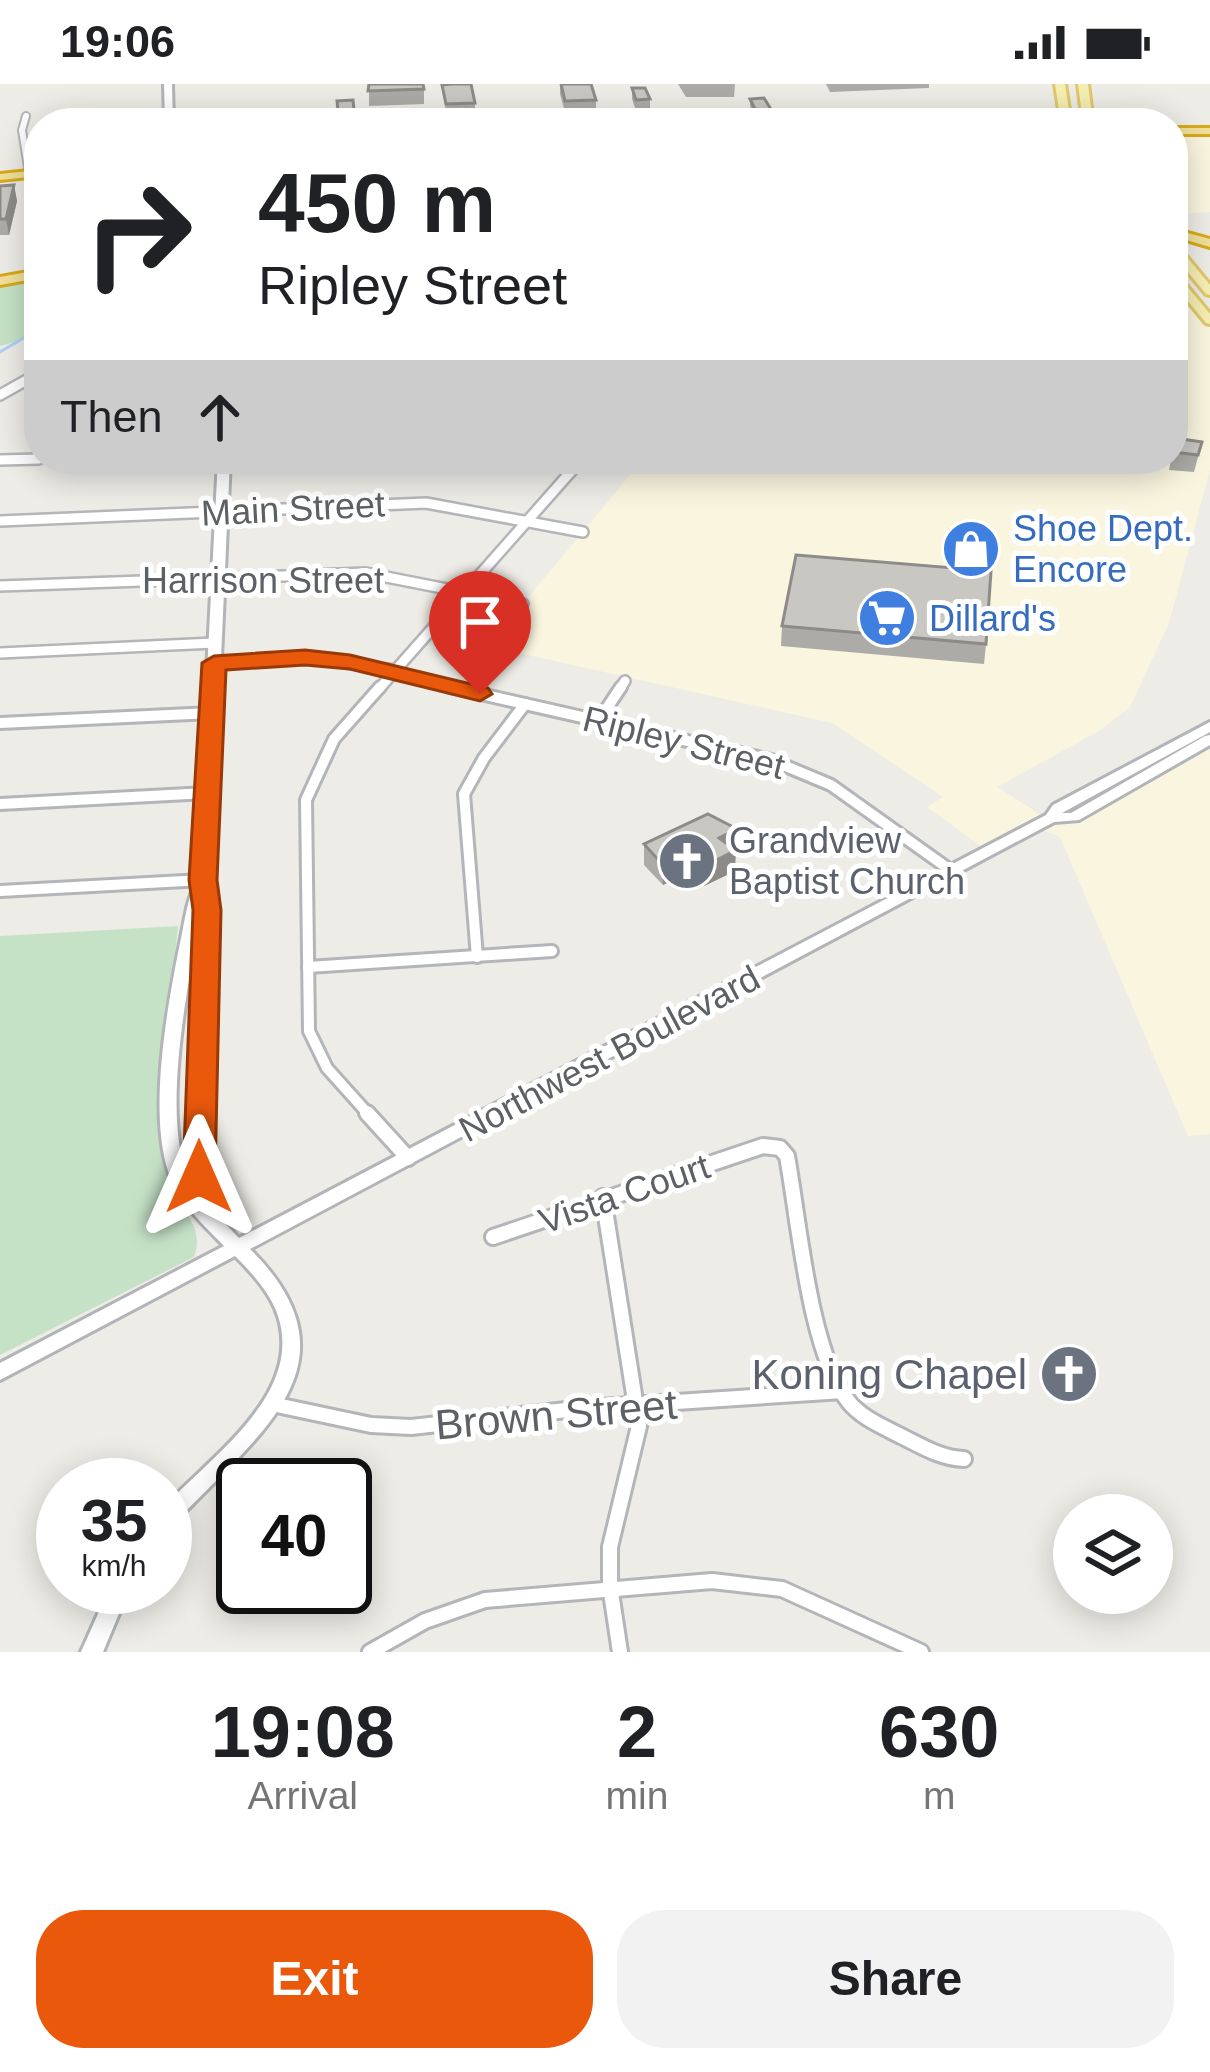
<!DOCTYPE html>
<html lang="en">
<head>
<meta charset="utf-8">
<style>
	body { margin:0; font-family:Helvetica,sans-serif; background:#f2f2f2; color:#202124; height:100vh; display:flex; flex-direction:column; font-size:45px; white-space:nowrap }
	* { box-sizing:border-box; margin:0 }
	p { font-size:39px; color:#757577 }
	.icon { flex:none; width:66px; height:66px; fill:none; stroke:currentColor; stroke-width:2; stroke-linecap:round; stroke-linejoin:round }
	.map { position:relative; height:1568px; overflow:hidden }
	.panel { display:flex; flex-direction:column; background:#fff; flex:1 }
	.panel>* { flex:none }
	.hud { position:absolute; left:24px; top:24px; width:1164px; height:366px; border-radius:48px; box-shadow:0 6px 30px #0003; background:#fff; color:#202124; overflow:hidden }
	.tools { position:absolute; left:1053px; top:1410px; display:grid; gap:24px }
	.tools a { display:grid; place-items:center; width:120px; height:120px; border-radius:50%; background:#fff; box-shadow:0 6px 30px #0003; font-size:60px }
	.speed { position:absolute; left:36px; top:1374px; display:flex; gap:24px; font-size:60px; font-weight:700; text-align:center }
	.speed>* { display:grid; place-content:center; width:156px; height:156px; border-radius:50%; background:#fff; box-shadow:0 6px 30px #0003; line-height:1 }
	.speed small { font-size:30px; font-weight:400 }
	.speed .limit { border:6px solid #111; border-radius:18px; background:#fff; color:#111 }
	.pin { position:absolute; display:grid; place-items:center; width:102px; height:102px; color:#fff; margin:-123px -51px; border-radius:50% 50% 50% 0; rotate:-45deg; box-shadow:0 0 12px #0007 }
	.pin .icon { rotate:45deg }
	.me { position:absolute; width:132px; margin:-66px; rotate:0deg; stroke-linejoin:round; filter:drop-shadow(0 0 9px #0008) }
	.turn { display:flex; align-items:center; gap:42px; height:252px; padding:0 36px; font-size:54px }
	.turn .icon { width:156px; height:156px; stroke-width:2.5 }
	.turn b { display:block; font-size:84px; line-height:102px }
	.then { display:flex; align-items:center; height:114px; padding:0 36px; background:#0003; gap:24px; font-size:45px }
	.eta { display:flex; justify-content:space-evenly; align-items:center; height:204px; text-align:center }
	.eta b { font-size:72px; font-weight:800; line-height:84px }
	.cta { display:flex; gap:24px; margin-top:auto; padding:24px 36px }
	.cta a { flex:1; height:138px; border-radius:48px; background:#ea580c; color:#fff; font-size:48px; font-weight:800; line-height:138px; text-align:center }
	.cta a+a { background:#f2f2f2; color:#202124 }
	.status { display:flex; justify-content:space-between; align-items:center; height:84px; padding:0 60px; background:#fff; direction:ltr }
	.status svg { height:33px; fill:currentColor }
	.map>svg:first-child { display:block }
	.commercial { fill:#faf5de }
	.green { fill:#c5e2c7 }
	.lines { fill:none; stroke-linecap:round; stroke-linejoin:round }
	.stream { stroke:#aed1f5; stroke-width:3 }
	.street-far3-casing { stroke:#b3b5b9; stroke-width:10 }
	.street-far2-casing { stroke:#b3b5b9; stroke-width:14 }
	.street-far1-casing { stroke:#b3b5b9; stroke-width:16 }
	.street-casing { stroke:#b3b5b9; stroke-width:20 }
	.secondary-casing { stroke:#b2b4b8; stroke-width:6 }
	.primary-casing { stroke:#e1c86b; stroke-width:6 }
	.highway-casing { stroke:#d8aa1b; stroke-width:6 }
	.street-far3 { stroke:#fff; stroke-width:6 }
	.street-far2 { stroke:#fff; stroke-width:9 }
	.street-far1 { stroke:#fff; stroke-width:10 }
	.street { stroke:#fff; stroke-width:14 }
	.secondary { fill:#fff; fill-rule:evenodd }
	.primary { fill:#f5efb3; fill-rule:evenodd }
	.highway { fill:#f0e09a; fill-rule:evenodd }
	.wall { fill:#adaba7 }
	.shaded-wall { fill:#8d8b88 }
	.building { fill:#c9c7c2; stroke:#8d8b88; stroke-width:3 }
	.route { fill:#ea580c; stroke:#983908; stroke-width:3 }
	.labels { text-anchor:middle; stroke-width:10; stroke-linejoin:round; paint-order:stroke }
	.street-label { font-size:36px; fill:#5d6064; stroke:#fff }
	.shop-label { font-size:36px; fill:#366cbe; stroke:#fff; text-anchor:start }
	.worship-label { font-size:36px; fill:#5b616d; stroke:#fff; text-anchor:start }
	.near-worship-label { font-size:42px; fill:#5b616d; stroke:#fff; text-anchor:end }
	.near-street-label { font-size:42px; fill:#5d6064; stroke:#fff }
</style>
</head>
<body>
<div class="status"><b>19:06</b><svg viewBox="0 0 49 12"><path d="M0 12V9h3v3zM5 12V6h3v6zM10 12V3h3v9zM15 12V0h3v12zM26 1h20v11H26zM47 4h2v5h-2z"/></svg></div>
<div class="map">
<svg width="1210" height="1568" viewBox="0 0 1210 1568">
	<rect width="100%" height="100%" fill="#eeece6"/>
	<g class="commercial">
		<path d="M1210 52V128L1173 130V53Z"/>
		<path d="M1173 192 1210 237V386L1169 539 1130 623 1099 647 997 703 1049 736 1210 645V1050L1188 1052 1060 753 1035 743 989 768 927 723 943 713 832 639 488 562 643 375H1173Z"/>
	</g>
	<g class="green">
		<path d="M39 195V251L0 262V201Z"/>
		<path d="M178 842C170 924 160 1006 166 1088 168 1122 208 1135 194 1173L0 1271V852Z"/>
	</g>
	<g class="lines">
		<path class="stream" d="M0 268 39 245"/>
		<g class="street-far3-casing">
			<path id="street-far3" d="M26 32 22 46 29 90"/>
		</g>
		<g class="street-far2-casing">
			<g id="street-far2">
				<path d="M0 311 39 289"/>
				<path d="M610 375 638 381"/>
				<path d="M0 376 39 375"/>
				<path d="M0 437 426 419 583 448"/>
				<path d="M0 502 366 489 523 520"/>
				<path d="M0 569 214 559"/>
				<path d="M214 579 305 573 393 586"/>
				<path d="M389 589 463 606"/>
				<path d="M378 606 582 375"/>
				<path d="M619 606 625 597"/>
			</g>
		</g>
		<g class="street-far1-casing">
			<g id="street-far1">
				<path d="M450 603 771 676 831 701 953 788"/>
				<path d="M599 636 621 603"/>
				<path d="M0 639 212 629"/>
				<path d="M0 720 207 709"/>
				<path d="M0 807 203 796"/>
				<path d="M477 873 464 710 484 674 525 620"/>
				<path d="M308 883 552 867"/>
				<path d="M370 1032 327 984 309 947 306 716 334 655 380 603"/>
			</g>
		</g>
		<g class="street-casing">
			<g id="street">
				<path d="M367 1029 408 1074"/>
				<path d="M603 1113 639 1342 610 1463V1502L620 1568"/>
				<path d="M493 1153 763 1062 780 1064 787 1072C799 1137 809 1266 848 1317 861 1334 884 1343 903 1353 923 1363 941 1374 964 1375"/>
				<path d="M272 1320 371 1341 411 1343 585 1324 843 1307"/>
				<path d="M370 1568 425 1537 485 1516 712 1497 782 1505 921 1568"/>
			</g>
		</g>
		<g class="secondary-casing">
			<g id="secondary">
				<path d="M164 0H172L173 39H165Z"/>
				<path d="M218 375H230L211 796 215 826 207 1121 239 1154 1046 731 1053 721 1210 638V648L1062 729H1071L1205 652 1210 651V661L1079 736 1054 738 250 1165C368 1282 251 1355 172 1442L165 1445V1422C212 1371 310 1306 275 1224 266 1204 250 1187 235 1172L0 1296V1279L224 1162C203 1140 177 1117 168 1087 148 1025 168 918 181 854 185 836 187 815 196 800ZM199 843 190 1097C161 1039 186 908 199 843Z"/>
				<path d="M110 1503H130L103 1568H81Z"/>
			</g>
		</g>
		<g class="primary-casing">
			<g id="primary">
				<path d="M1055 0H1065L1071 39H1061Z"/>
				<path d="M1078 0H1088L1093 39H1083Z"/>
				<path d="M1173 160 1177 161 1210 201V211L1206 210 1173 170Z"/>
				<path d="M1173 189 1177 190 1210 230V240L1206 239 1173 199Z"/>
			</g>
		</g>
		<g class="highway-casing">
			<g id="highway">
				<rect x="1173" y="44" width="37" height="6"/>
				<path d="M39 86V92L0 96V90Z"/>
				<path d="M1173 145 1210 155V163L1173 152Z"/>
				<path d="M39 186V194L0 201V193Z"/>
			</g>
		</g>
		<use href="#street-far3" class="street-far3"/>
		<use href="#street-far2" class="street-far2"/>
		<use href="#street-far1" class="street-far1"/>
		<use href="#street" class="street"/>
		<use href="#secondary" class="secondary"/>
		<use href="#primary" class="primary"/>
		<use href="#highway" class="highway"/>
	</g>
	<g class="wall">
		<path d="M369 0 424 5V20L369 22Z"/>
		<path d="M560 0H591L596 16V31L566 32 560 10Z"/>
		<path d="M678 0H735L734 13H686Z"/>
		<path d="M826 0H929V4L830 8Z"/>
		<path d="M442 1 475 19V34L447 35Z"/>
		<path d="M632 4 650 15V26L636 27 632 15Z"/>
		<path d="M750 15 772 27V34L754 33 750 22Z"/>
		<path d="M353 16 355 33 338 34 337 17Z"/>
		<path d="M1173 74 1184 86 1182 95 1173 96Z"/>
		<path d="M14 101 17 117 9 151H0V102Z"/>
		<path d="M1202 358 1194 388 1169 386 1171 375H1173V364Z"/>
		<path d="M782 542 986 560 984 580 781 562Z"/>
		<path d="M644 760 735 766V787L704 802 687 789 663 801 644 781Z"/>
	</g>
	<g class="shaded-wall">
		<path d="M14 101 17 117 9 151 6 135Z"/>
		<path d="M737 745 736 765 719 754Z"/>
		<path d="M736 766 735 787 704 802 705 782Z"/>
		<path d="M688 769 687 789 663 801V781Z"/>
	</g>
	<g class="building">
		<path d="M369 0H423L424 5 368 7Z"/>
		<path d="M451 0H471L475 19 446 20 442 1Z"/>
		<path d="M561 0H591L596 16 565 17Z"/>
		<path d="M632 4H645L650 15 636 16Z"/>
		<path d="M764 14 772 27 755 25 750 15Z"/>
		<path d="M353 16 354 26 338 27 337 17Z"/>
		<path d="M1173 74 1184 86 1173 87Z"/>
		<path d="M14 101 6 135H0V102Z"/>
		<path d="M1175 354 1202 358 1198 371 1173 368Z"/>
		<path d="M796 471 991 487 986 560 782 542Z"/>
		<path d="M708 730 737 745 719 754 736 766 705 782 688 769 663 781 644 760Z"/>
	</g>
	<path class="route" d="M305 566 350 571 488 604 492 610 480 617 350 585 305 581 226 586 217 796 221 826 215 1093 211 1101H188L183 1093 193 826 189 796 202 579 214 572Z"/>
	<defs>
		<g id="shop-disc" transform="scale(3)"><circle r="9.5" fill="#3f7fe0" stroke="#fff"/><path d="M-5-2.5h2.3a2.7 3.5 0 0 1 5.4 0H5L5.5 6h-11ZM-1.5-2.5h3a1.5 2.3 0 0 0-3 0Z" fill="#fff"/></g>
		<g id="supermarket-disc" transform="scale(3)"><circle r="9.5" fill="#3f7fe0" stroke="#fff"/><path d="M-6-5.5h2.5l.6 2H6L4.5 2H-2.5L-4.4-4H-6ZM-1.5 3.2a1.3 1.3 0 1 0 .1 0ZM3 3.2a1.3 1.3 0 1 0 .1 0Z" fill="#fff"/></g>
		<g id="church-disc" transform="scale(3)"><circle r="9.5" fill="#6b7280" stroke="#fff"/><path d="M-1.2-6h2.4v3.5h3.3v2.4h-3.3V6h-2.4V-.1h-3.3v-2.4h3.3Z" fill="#fff"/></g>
	</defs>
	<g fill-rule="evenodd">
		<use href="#shop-disc" x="971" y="465"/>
		<use href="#supermarket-disc" x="887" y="534"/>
		<use href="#church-disc" x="687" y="777"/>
		<use href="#church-disc" x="1069" y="1290"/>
	</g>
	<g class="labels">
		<g class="street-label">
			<text transform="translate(293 424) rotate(-3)" y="13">Main Street</text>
			<text x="263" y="509">Harrison Street</text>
			<text transform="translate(684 658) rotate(14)" y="13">Ripley Street</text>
			<text transform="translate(609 969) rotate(-28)" y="13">Northwest Boulevard</text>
			<text transform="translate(624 1109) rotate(-19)" y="13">Vista Court</text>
		</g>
		<g class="shop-label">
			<text x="1013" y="457">Shoe Dept.<tspan x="1013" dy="41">Encore</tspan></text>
			<text x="929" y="547">Dillard's</text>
		</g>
		<g class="worship-label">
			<text x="729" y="769">Grandview<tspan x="729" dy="41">Baptist Church</tspan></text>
		</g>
		<g class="near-worship-label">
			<text x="1027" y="1305">Koning Chapel</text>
		</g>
		<g class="near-street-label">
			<text transform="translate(556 1330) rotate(-5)" y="15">Brown Street</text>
		</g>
	</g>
</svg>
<div class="tools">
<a><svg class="icon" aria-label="layers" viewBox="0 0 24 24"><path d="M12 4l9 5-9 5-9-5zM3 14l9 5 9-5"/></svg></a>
</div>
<div class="speed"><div>35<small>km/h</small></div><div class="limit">40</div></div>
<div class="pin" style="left:480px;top:610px;background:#d93025"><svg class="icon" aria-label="arrive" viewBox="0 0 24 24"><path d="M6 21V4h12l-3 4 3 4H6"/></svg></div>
<svg class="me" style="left:199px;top:1093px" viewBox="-20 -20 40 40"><path d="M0-17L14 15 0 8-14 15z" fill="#ea580c" stroke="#fff" stroke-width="4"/></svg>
<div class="hud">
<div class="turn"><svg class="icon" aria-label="right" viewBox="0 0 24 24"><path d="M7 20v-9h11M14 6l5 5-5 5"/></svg><div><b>450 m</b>Ripley Street</div></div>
<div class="then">Then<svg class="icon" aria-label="ahead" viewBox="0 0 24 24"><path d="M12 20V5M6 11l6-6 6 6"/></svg></div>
</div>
</div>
<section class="panel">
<div class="eta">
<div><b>19:08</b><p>Arrival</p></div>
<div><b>2</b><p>min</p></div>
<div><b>630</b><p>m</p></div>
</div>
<div class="cta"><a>Exit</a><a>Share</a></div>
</section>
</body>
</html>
